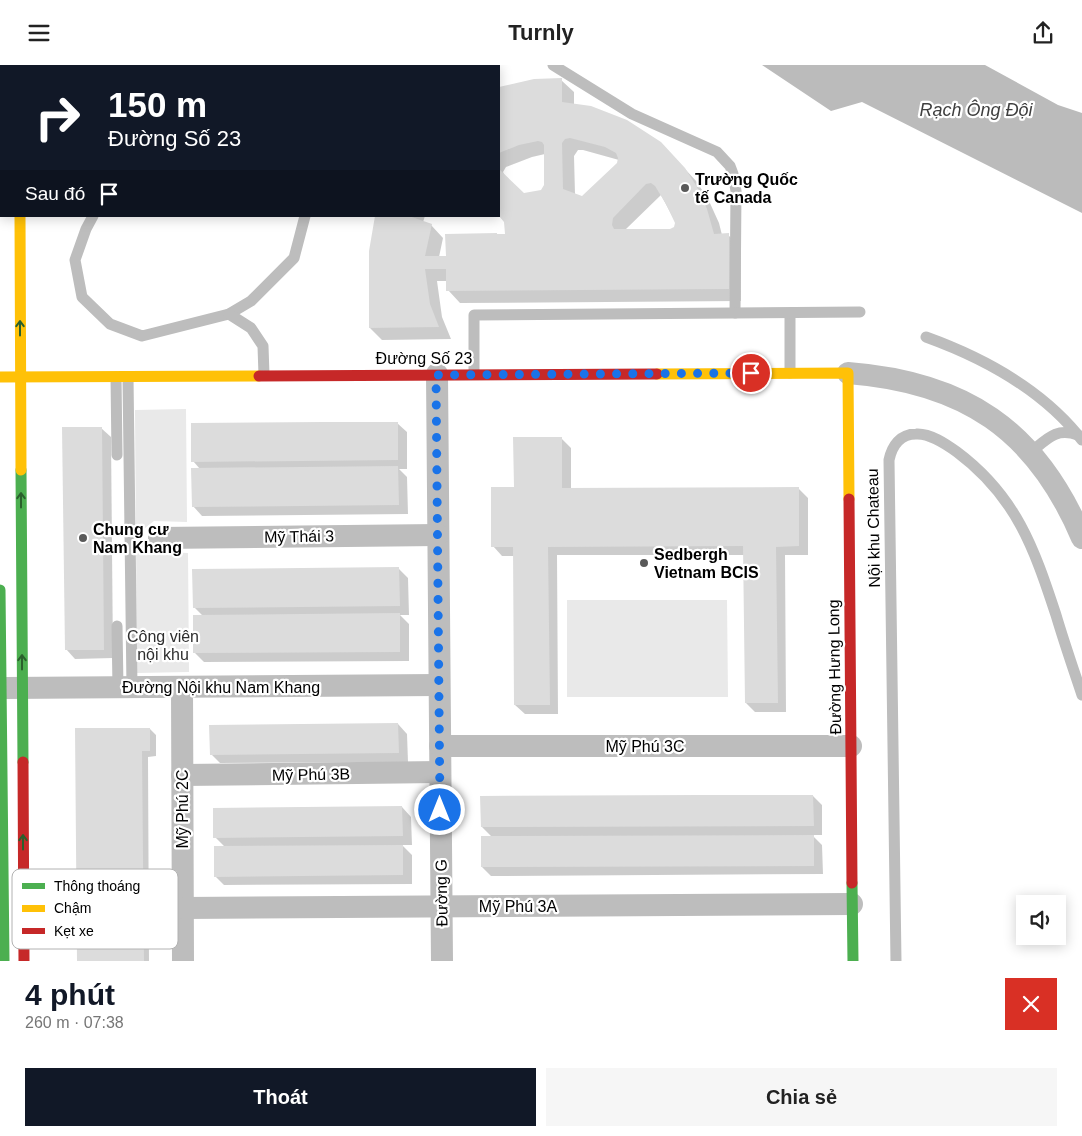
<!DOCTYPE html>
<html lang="vi">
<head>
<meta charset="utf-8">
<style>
	body { margin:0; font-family:Arial,sans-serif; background:#f6f6f6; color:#222; height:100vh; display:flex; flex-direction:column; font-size:19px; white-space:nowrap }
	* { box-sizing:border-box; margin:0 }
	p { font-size:16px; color:#767676 }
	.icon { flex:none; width:28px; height:28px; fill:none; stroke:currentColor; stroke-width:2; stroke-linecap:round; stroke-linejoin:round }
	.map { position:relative; height:896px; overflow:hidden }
	.side { display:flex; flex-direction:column; background:#fff; flex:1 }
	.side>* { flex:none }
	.banner { position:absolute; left:0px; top:0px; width:500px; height:152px; box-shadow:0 2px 12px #0003; background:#111827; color:#fff; overflow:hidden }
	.buttons { position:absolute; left:1016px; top:830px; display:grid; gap:10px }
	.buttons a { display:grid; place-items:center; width:50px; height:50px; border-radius:0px; background:#fff; box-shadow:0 2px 12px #0003; font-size:25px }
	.pin { position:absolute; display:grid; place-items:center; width:42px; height:42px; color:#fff; margin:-21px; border:2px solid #fff; border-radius:50%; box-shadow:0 1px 5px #0007 }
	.me { position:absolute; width:55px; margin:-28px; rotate:0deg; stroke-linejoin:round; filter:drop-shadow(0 0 4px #0008) }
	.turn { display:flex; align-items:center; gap:18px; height:105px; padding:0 25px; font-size:22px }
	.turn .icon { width:65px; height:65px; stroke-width:2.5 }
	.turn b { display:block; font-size:35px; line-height:42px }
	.then { display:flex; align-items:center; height:48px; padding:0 25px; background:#0003; gap:10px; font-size:19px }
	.round { display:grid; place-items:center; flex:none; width:52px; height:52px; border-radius:0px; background:#f6f6f6 }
	.overview { display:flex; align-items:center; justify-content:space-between; height:85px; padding:0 25px }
	h1 { font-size:30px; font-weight:700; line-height:38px; color:#111827 }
	.primary-button { display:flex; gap:10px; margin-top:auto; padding:10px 25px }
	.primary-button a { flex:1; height:58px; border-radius:0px; background:#111827; color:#fff; font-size:20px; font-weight:700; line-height:58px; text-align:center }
	.primary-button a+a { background:#f6f6f6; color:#222 }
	header { display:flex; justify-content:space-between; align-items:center; height:65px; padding:0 25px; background:#fff; font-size:22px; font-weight:700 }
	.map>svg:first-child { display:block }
	.green { fill:#e9e9e9 }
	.water { fill:#bbb }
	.pier { fill:#fff }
	.shadow { fill:#0003; fill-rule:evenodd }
	.building { fill:#dcdcdc; fill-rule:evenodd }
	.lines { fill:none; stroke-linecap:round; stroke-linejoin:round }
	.lane { stroke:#bdbdbd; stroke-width:11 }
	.street { stroke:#bdbdbd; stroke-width:22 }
	.fast { stroke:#4caf50; stroke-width:11 }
	.slow { stroke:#ffc107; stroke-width:11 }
	.jam { stroke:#c62828; stroke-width:11 }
	.oneway { stroke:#2a602c }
	.route { stroke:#1a73e8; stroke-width:9; stroke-dasharray:0 16.2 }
	.poi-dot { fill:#595959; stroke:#fff; stroke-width:2 }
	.labels { text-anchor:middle; stroke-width:4.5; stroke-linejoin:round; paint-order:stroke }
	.poi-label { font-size:16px; font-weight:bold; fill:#000; stroke:#fff; text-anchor:start }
	.street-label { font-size:16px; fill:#000; stroke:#fff }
	.park-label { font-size:16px; fill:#2e2e2e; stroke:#fff }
	.water-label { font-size:18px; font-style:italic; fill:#3f3f3f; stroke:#fff }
	.key { fill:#fff; stroke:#b2b2b2; stroke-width:1 }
	.key-label { font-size:14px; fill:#000 }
</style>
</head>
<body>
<header><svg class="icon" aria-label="menu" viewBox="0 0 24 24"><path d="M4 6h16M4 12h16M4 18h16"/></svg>Turnly<svg class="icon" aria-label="share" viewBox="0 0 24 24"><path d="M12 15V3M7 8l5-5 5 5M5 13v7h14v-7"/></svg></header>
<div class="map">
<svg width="1082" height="896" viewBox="0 0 1082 896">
	<rect width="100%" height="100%" fill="#fff"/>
	<g class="green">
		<path d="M186 344 187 457 154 456 145 463 141 474C146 493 156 490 170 488 176 487 182 488 188 488L189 607 137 608 135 345Z"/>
		<path d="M567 535H727L728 632H567Z"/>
	</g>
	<g class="water">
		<path d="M0 0H157L1 1V70Z"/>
		<path d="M762 0H985L1058 40 1082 48V148L862 37 831 46Z"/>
	</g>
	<path class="pier" d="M0 0H34L1 1 0 73Z"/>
	<g class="shadow">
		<path d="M561 15 574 27V40L673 91 697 117 709 136 719 158 722 170H728L741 182V236L460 238 448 225 447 216H437L442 252 451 274 382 275 370 263 377 151H425L423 157 431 160 443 173 439 192H447L506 170V157L499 150V24L504 22ZM578 85H583L619 95 618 99 582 132 575 129 574 91ZM545 89V123L541 126 524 130 505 111 503 107 506 102 532 92ZM661 130 676 158 675 162 671 165H625Z"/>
		<path d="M397 358 407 367V404H399L407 412 408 449 202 451 193 441 200 404 193 396Z"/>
		<path d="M101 363 111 372 113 593 75 594 66 584Z"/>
		<path d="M561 373 571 383V424L798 423 808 433V490H785L786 647H755L746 638 745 490H557L558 649H525L515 640 514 491H502L493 481 515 423Z"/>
		<path d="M399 504 408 513 409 550H400L409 559V596L204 597 195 588 203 551 194 542Z"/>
		<path d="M398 659 407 669 408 697 220 698 211 689Z"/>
		<path d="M76 664H150L156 670V691L148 692 149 896H78Z"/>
		<path d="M813 731 822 740V770H812L822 780 823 809 491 811 482 802 492 772 482 762Z"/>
		<path d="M402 742 411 752 412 780H402L412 790V819L224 820 215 811 225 782 215 772Z"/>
	</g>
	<g class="building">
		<path d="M562 13V37L591 41 627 55 661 77 685 103 697 122 707 144 714 169 729 168V224L446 226V204H425L430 239 439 262 369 263V186L375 151H409L432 159 425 191H446L445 169 497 168V169H505L504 157 499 151V104L524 128 541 125 544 120V80L542 77 538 76 519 80 499 88V22L534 14ZM570 73 605 82 616 88 618 93 617 98 582 131 563 124 562 78 565 74ZM651 118 655 121 666 139 675 158 674 162 670 164H614L612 160 613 153 646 119Z"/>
		<path d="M324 357H398V395L191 397V358Z"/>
		<path d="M62 362H102L104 585H65Z"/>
		<path d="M513 372H562V423L799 422V481L776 482 778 638H745L743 481 548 482 550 640H514L513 482H491V422H514Z"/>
		<path d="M398 401 399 440 192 442 191 403Z"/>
		<path d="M399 502 400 541 193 543 192 504Z"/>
		<path d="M400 548V587L193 588V550Z"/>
		<path d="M398 658 399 688 210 690 209 660Z"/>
		<path d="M75 663H150V686H142L144 896H77Z"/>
		<path d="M699 730H813L814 761 481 762 480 731Z"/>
		<path d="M402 741 403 771 213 773V743Z"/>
		<path d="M814 770V801L481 802V771Z"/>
		<path d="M403 780V810L214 812V781Z"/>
	</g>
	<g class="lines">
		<g class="lane">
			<path d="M553 0 632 49 717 87 730 101 733 109 736 126 735 248"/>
			<path d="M239 1 240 0"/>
			<path d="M93 151 86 164 75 195 82 232 110 259 142 271 229 249 251 236 294 193 305 151"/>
			<path d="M790 248V308"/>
			<path d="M229 249 251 263 263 281 264 310"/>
			<path d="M926 272C984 293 1043 325 1082 375"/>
			<path d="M474 309V250L860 247"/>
			<path d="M116 312 117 390"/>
			<path d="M128 312 132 623"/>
			<path d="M1031 387C1047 374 1056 362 1078 370"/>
			<path d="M117 561 118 623"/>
			<path d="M896 896 889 395C892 381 900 369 916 369 930 368 946 379 957 387 1016 431 1034 483 1056 550 1064 577 1073 603 1082 630"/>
		</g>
		<g class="street">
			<path d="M848 308C964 317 1036 364 1082 473"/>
			<path d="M437 309 442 896"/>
			<path d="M159 473 438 470"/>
			<path d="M182 622 183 896"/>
			<path d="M5 623 439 620"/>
			<path d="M440 681H851"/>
			<path d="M182 710 440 707"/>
			<path d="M183 843 852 839"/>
		</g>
		<g class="fast">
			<path d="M22 0V1"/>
			<path d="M21 405 23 697"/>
			<path d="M0 525 4 896"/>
			<path d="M852 818 853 896"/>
		</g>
		<g class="slow">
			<path d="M20 151 21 405"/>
			<path d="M657 309 848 308 849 434"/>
			<path d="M0 312 259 311"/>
		</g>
		<g class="jam">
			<path d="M259 311 657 309"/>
			<path d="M849 434 852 818"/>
			<path d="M23 697 24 896"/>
		</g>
	</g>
	<defs><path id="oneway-shaft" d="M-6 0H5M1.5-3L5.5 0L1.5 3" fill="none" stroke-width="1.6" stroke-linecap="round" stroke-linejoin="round" transform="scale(1.25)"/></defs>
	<g class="oneway">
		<use href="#oneway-shaft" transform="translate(20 263) rotate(-90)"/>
		<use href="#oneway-shaft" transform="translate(21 435) rotate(-90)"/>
		<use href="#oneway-shaft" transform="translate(22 597) rotate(-90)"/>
		<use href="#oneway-shaft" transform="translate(23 777) rotate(-90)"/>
	</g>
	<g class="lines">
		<path class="route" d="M440 745 436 310 751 308"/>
	</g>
	<g class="poi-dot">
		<circle cx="685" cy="123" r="5"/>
		<circle cx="83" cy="473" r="5"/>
		<circle cx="644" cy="498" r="5"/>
	</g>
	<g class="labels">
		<g class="poi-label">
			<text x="695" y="120">Trường Quốc<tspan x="695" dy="18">tế Canada</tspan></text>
			<text x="93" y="470">Chung cư<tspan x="93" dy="18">Nam Khang</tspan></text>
			<text x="654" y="495">Sedbergh<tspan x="654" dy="18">Vietnam BCIS</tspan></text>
		</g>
		<g class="street-label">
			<text x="424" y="299">Đường Số 23</text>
			<text transform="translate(873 463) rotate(-91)" y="6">Nội khu Chateau</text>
			<text transform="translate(299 471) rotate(-1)" y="6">Mỹ Thái 3</text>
			<text transform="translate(834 602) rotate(-91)" y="6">Đường Hưng Long</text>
			<text x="221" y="628">Đường Nội khu Nam Khang</text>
			<text x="645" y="687">Mỹ Phú 3C</text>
			<text transform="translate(311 709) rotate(-1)" y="6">Mỹ Phú 3B</text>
			<text transform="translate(182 744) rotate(-90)" y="6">Mỹ Phú 2C</text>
			<text transform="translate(441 828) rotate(-91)" y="6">Đường G</text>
			<text x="518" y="847">Mỹ Phú 3A</text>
		</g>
		<g class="park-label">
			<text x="163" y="577">Công viên<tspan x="163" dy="18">nội khu</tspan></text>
		</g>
		<g class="water-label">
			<text x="976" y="51">Rạch Ông Đội</text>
		</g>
	</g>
	<rect x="12" y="804" width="166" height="80" rx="8" class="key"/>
	<rect x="22" y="818" width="23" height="6" fill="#4caf50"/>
	<rect x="22" y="840" width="23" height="7" fill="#ffc107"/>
	<rect x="22" y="863" width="23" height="6" fill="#c62828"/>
	<g class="key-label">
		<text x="54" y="826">Thông thoáng</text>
		<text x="54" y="848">Chậm</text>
		<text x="54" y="871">Kẹt xe</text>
	</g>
</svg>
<div class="buttons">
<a><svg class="icon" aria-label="sound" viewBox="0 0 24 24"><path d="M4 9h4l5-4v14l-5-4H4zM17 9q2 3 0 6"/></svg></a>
</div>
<div class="pin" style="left:751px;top:308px;background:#d93025"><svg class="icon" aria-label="arrive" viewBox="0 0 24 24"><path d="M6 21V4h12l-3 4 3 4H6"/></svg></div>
<svg class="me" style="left:440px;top:745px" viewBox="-20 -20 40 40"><circle r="17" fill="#1a73e8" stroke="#fff" stroke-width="3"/><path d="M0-11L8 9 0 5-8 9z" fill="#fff"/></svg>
<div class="banner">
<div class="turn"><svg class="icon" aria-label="right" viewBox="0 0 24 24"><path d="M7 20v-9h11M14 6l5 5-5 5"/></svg><div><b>150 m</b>Đường Số 23</div></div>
<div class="then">Sau đó<svg class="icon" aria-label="arrive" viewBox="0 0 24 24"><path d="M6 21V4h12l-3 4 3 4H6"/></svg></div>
</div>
</div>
<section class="side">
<div class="overview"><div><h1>4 phút</h1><p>260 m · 07:38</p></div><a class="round" style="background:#d93025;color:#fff"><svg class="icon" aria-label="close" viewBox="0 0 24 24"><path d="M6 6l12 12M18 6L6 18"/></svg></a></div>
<div class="primary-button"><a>Thoát</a><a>Chia sẻ</a></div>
</section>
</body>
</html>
